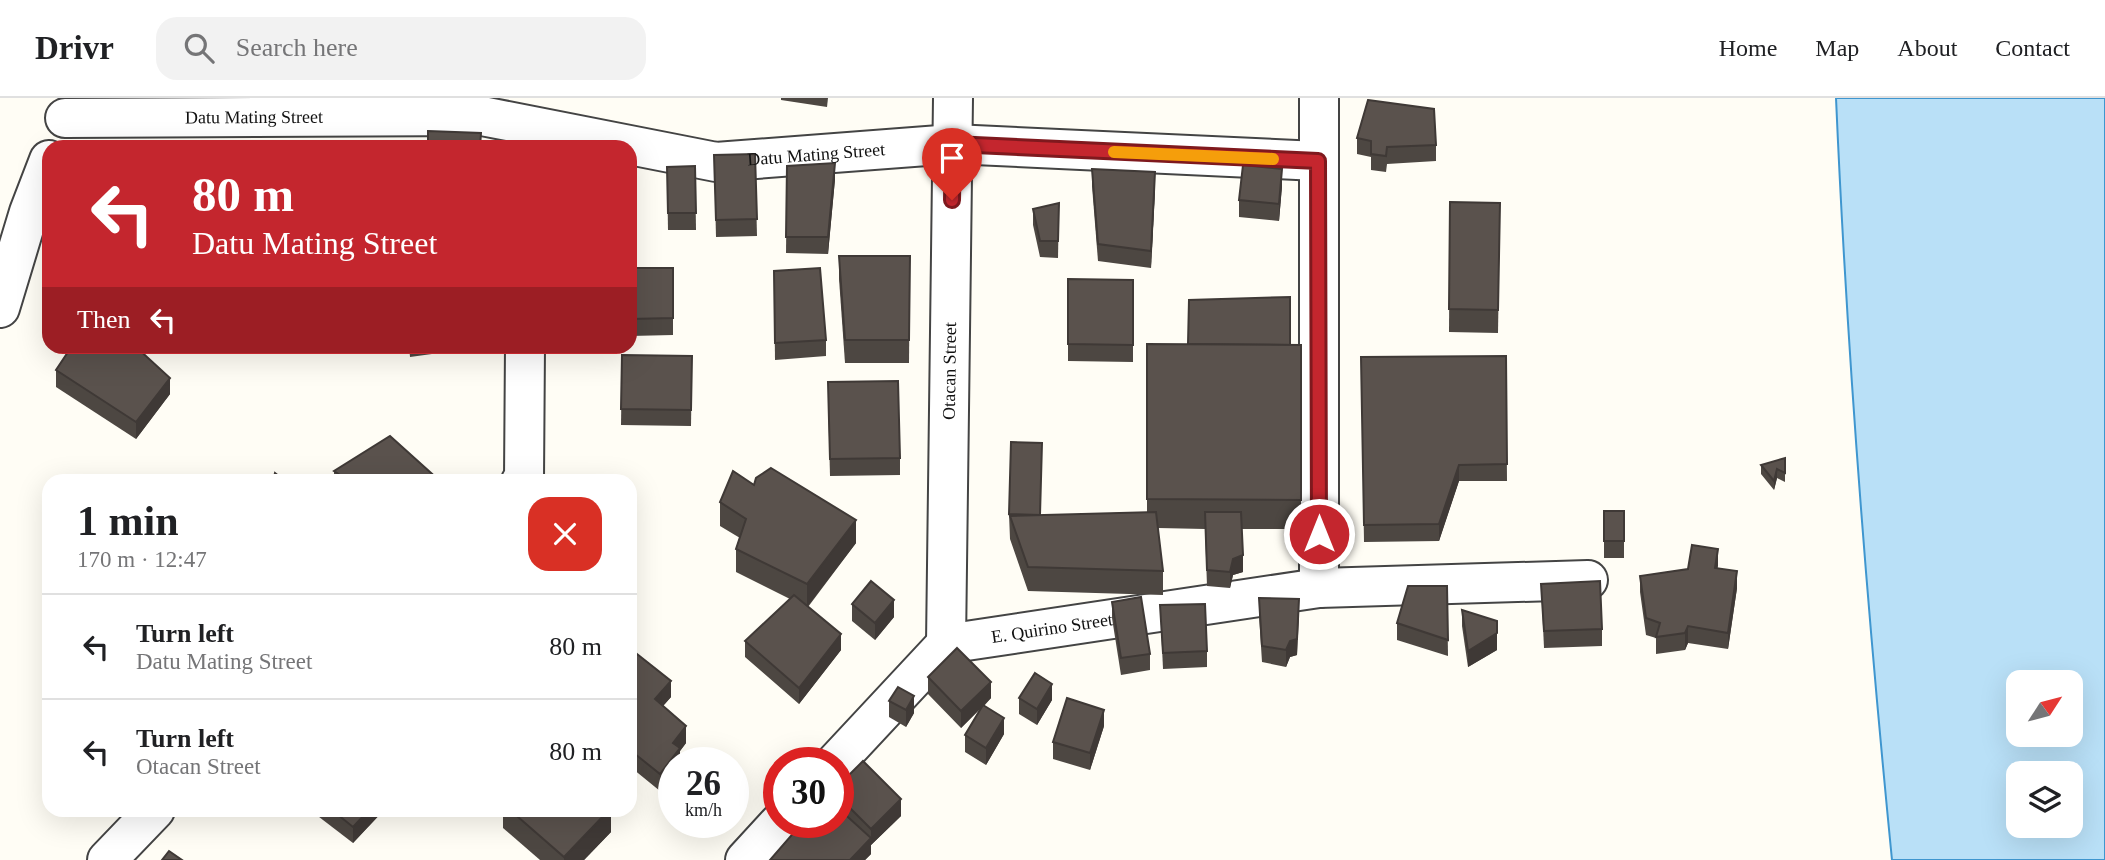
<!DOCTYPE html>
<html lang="en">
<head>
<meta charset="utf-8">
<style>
	body { margin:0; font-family:"Times New Roman",serif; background:#f2f2f2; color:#202124; height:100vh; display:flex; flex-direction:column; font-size:26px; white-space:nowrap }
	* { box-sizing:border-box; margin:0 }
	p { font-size:23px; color:#757577 }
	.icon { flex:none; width:38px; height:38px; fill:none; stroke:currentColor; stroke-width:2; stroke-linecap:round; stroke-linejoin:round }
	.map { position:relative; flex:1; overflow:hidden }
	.details { position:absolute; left:42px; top:376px; width:595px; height:343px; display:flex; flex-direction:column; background:#fff; border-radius:21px; box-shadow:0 7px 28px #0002 }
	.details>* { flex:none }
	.guide { position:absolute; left:42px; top:42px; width:595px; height:214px; border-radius:21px; box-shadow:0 7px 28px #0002; background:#c4262e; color:#fff; overflow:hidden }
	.needle { width:46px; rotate:54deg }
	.fabs { position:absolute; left:2006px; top:572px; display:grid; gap:14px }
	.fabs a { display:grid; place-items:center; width:77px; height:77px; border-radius:14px; background:#fff; box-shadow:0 7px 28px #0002; font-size:35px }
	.speed { position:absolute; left:658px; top:649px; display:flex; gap:14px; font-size:35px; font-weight:700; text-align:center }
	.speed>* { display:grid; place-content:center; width:91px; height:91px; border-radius:50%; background:#fff; box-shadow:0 7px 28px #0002; line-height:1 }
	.speed small { font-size:18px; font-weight:400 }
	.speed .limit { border:10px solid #d22; background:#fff; color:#111 }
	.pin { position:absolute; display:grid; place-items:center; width:60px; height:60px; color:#fff; margin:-72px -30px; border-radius:50% 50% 50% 0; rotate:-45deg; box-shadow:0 0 7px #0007 }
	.pin .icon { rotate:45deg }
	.me { position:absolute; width:77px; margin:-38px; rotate:0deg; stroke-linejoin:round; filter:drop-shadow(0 0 5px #0008) }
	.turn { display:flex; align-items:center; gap:24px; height:147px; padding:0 35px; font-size:32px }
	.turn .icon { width:91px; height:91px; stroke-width:2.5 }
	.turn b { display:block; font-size:49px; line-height:60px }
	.then { display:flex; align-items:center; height:66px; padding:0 35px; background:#0003; gap:14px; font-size:26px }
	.round { display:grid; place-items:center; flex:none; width:74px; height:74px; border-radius:21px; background:#f2f2f2 }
	.overview { display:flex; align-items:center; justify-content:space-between; height:119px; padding:0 35px }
	h1 { font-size:42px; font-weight:700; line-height:52px }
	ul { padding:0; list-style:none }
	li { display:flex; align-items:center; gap:21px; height:105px; padding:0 35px; border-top:2px solid #e0e0e0 }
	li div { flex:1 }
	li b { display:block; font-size:26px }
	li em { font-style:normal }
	header { display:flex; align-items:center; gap:42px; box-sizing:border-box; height:98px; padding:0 35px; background:#fff; border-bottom:2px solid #e0e0e0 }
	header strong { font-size:33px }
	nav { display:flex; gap:38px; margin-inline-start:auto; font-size:24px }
	.search { width:490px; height:63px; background:#f2f2f2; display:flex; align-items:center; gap:18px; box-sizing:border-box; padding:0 24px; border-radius:21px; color:#757577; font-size:26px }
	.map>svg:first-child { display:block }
	.water { fill:#b9e0f7; stroke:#3f96cf; stroke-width:2; fill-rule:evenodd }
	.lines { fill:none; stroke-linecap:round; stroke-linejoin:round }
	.street-casing { stroke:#444; stroke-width:42 }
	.street { stroke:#fff; stroke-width:38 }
	.wall { fill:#4d4742 }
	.shaded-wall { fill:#3f3936 }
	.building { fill:#5a524d; stroke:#3f3936; stroke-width:2 }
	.route-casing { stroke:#7f191e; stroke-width:18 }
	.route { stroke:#c4262e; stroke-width:12 }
	.slow { stroke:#f59e0b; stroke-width:12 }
	.labels { text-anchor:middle; stroke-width:7; stroke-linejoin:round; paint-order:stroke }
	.street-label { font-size:18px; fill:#111; stroke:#fff }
</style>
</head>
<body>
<header>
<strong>Drivr</strong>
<div class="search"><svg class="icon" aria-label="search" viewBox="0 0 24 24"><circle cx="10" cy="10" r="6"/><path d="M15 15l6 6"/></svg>Search here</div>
<nav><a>Home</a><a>Map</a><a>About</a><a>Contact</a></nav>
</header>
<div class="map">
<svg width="2105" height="762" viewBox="0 0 2105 762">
	<rect width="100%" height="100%" fill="#fffdf5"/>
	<path class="water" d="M1836 0H2105V762H1892C1867 509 1847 254 1836 0ZM2018 584H2070V637H2018ZM2018 676H2070V728H2018Z"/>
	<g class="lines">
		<g class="street-casing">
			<g id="street">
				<path id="s1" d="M65 20 482 18 716 64 953 46 1318 63"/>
				<path d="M0 210 29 114 49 62"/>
				<path d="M521 383 524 380 525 248"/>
				<path d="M1319 490V0"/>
				<path id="s2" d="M946 546 953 0"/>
				<path id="s3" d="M835 665 946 546 1319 490 1588 482"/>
				<path d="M107 762 155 712"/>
				<path d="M745 762 780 724"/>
			</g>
		</g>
		<use href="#street" class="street"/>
	</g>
	<g class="wall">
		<path d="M781 0H828L827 9 781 2Z"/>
		<path d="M1357 40 1436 47V63L1387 66 1386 74 1371 72V59L1357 56Z"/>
		<path d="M755 56 757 138 716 139 714 57Z"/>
		<path d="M695 68 696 132H668L667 69Z"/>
		<path d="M787 68 835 81 828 156 786 155Z"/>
		<path d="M1092 71 1155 91 1151 170 1098 163 1092 88Z"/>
		<path d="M1282 88 1279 123 1239 119V102Z"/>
		<path d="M1450 104 1500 105 1498 235 1449 234Z"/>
		<path d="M1059 105 1058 160 1040 159 1033 127V111Z"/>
		<path d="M839 158H910L909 265H845L839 181Z"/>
		<path d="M630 170H673V237L630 238Z"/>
		<path d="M774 173 826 242V258L775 262Z"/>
		<path d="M1068 181 1133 182V264L1068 263Z"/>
		<path d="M1147 246 1301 247V431H1241L1243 474 1233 477 1230 490 1207 488 1205 431 1158 430 1163 473V497L1028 493 1010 441 1009 416 1041 417 1147 414Z"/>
		<path d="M409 248H483V249L410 259Z"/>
		<path d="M622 257 692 258 691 328 621 327Z"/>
		<path d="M1506 258 1507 383H1459L1439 443 1364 444 1361 259Z"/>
		<path d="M56 272 170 296 136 341 56 289Z"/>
		<path d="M828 301 900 360V377L830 378Z"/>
		<path d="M1785 360V384L1777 380 1774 392 1761 376V367Z"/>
		<path d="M334 373 440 383H334Z"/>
		<path d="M754 387 856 445 808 509 841 552 799 606 745 559V543L790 501 736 474V451L740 440 720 428V404Z"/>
		<rect x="1604" y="413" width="20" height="47"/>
		<path d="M1717 470 1737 490 1728 551 1688 545 1685 552 1656 556V540L1646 537 1640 494V478Z"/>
		<path d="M1541 486 1602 531V548L1544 550Z"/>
		<path d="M1447 488 1448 558 1397 542V525Z"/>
		<path d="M1259 500 1299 518 1297 557 1290 559 1286 569 1262 564 1259 517Z"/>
		<path d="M1112 504 1150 556V572L1121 577 1112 520Z"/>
		<path d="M852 506 894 519 875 542 852 523Z"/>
		<path d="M1160 507 1207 553V569L1163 571Z"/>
		<path d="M1462 512 1497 552 1468 569 1462 528Z"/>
		<path d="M630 565 671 599 663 608 686 645 680 653V665L660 693 633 671V679L630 668Z"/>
		<path d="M928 579 991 600 984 608 1004 636 986 667 965 654V637L980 611 961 630 928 596Z"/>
		<path d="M1019 600 1052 602 1037 627 1019 616Z"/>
		<path d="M889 603 914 615 906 629 889 619Z"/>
		<path d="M1104 628 1090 672 1053 661V644Z"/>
		<path d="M838 688 901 718 871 747V746V756L865 762H770L838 724Z"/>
		<path d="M310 712H384L353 745Z"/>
		<path d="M503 712H611V734L584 762H540L503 730Z"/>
	</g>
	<g class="shaded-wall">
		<path d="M835 65V81L828 156V139Z"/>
		<path d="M1282 71V88L1279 123V106Z"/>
		<path d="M1155 74V91L1151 170V153Z"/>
		<path d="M170 280V296L136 341V324Z"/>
		<path d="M1459 367V383L1439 443V426Z"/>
		<path d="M1777 371V380L1774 392V383Z"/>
		<path d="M856 422V445L807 509V486Z"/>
		<path d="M1718 451V468L1715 486V470Z"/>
		<path d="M1243 457V474L1233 477 1230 490V474L1233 461Z"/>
		<path d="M1737 473V490L1728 551V535Z"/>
		<path d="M1299 501 1297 557 1290 559 1286 569V552Z"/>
		<path d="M894 502V519L875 542V525Z"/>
		<path d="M1497 523V552L1468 569V553Z"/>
		<path d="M1688 528V545L1685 552V535Z"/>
		<path d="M841 536V552L799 606V590Z"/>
		<path d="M671 583V599L655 617V601Z"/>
		<path d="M991 584V600L961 630V613Z"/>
		<path d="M1052 586V602L1037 627V611Z"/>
		<path d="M914 598V615L906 629V612Z"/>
		<path d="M1104 612V628L1090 672V655Z"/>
		<path d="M1004 620V636L986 667V650Z"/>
		<path d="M686 628V645L680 653V665H674V674L660 693V676L673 645Z"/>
		<path d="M633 671V679L630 687V679Z"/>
		<path d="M901 701V718L871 747V731Z"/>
		<path d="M369 712H384L353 745V729Z"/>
		<path d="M609 712H611V734L584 762H564V759Z"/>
		<path d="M871 740V756L865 762H850Z"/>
	</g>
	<g class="building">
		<path d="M1368 2 1434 11 1436 47 1387 49 1386 58 1371 56V43L1357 40Z"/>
		<path d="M428 33 481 35 480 49H428Z"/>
		<path d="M755 56 757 121 716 122 714 57Z"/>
		<path d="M835 65 828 139H786L787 68Z"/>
		<path d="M1243 67 1282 71 1279 106 1239 102Z"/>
		<path d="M695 68 696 115H668L667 69Z"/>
		<path d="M1092 71 1155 74 1151 153 1098 146Z"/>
		<path d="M1450 104 1500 105 1498 212 1449 211Z"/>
		<path d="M1059 105 1058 143H1040L1033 111Z"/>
		<path d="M839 158H910L909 242H845Z"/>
		<path d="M630 170H673V220L630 221Z"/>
		<path d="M820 170 826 242 775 245 774 173Z"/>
		<path d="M1068 181 1133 182V247L1068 246Z"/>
		<path d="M1290 199V247L1188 246 1189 202Z"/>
		<path d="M1147 246 1301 247V402L1147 401Z"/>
		<path d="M72 248H135L170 280 136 324 56 272Z"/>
		<path d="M622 257 692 258 691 312 621 311Z"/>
		<path d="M1506 258 1507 366 1459 367 1439 426 1364 427 1361 259Z"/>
		<path d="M898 283 900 360 830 361 828 284Z"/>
		<path d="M390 338 440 383H349L334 373Z"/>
		<path d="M1011 344 1042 345 1040 417 1009 416Z"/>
		<path d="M1785 360V375L1777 371 1774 383 1761 367Z"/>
		<path d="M771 370 856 422 807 486 736 451 746 421 720 404 733 373 754 387 756 380Z"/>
		<path d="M275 375 285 383H273Z"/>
		<path d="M250 378 258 383H246Z"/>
		<rect x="1604" y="413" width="20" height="30"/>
		<path d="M1156 414 1163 473 1028 469 1010 418Z"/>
		<path d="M1205 414H1241L1243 457 1233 461 1230 474 1207 472Z"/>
		<path d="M1692 447 1718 451 1715 470 1737 473 1728 535 1688 528 1685 535 1656 539 1660 525 1646 520 1640 478 1688 471Z"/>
		<path d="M871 483 894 502 875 525 852 506Z"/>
		<path d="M1600 483 1602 531 1544 533 1541 486Z"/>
		<path d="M1408 488H1447L1448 542 1397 525Z"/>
		<path d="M794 497 841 536 799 590 745 543Z"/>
		<path d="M1141 499 1150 556 1121 560 1112 504Z"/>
		<path d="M1259 500 1299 501 1297 541 1290 543 1286 552 1262 548Z"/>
		<path d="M1205 506 1207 553 1163 555 1160 507Z"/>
		<path d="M1462 512 1497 523V535L1468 553Z"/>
		<path d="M957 550 991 584 961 613 928 579Z"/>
		<path d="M637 556 671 583 655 601 686 628 673 645 680 650 660 676 630 652V565Z"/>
		<path d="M1035 575 1052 586 1037 611 1019 600Z"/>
		<path d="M898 589 914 598 906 612 889 603Z"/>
		<path d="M1067 600 1104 612 1090 655 1053 644Z"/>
		<path d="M983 607 1004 620 986 650 965 637Z"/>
		<path d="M863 663 901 701 871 731 838 698V688Z"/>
		<path d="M630 668 633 671 630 679Z"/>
		<path d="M838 710 871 740 850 762H770L803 724H838Z"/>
		<path d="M332 712H369L353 729Z"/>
		<path d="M510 712H609L564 759Z"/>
		<path d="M169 753 182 762H162Z"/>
	</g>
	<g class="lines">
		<g class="route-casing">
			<path id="route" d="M952 102 953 46 1318 63 1319 436"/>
		</g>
		<use href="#route" class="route"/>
		<path class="slow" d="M1114 54 1273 61"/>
	</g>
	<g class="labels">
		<g class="street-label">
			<text dy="6" stroke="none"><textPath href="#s1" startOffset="189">Datu Mating Street</textPath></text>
			<text dy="6" stroke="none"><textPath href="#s1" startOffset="756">Datu Mating Street</textPath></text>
			<text dy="6" stroke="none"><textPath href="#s2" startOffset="273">Otacan Street</textPath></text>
			<text dy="6" stroke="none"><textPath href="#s3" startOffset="270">E. Quirino Street</textPath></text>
		</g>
	</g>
</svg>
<div class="fabs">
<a><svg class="needle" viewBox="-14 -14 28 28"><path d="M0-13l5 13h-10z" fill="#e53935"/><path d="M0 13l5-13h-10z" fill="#757577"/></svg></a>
<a><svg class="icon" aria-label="layers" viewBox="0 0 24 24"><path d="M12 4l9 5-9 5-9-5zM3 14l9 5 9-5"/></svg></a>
</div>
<div class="speed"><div>26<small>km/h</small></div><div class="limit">30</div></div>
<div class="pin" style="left:952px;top:102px;background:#d93025"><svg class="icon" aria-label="arrive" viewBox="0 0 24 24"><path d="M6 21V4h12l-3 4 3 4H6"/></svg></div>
<svg class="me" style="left:1319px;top:436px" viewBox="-20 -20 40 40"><circle r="17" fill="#c4262e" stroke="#fff" stroke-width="3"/><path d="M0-11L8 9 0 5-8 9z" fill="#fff"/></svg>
<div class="guide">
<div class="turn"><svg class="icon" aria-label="left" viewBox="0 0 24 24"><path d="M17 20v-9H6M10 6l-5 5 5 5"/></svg><div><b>80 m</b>Datu Mating Street</div></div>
<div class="then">Then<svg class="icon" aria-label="left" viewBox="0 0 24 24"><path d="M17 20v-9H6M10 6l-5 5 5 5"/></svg></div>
</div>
<section class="details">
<div class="overview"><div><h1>1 min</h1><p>170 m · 12:47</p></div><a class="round" style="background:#d93025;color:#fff"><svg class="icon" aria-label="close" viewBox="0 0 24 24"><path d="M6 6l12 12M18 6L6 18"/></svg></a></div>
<ul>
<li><svg class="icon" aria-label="left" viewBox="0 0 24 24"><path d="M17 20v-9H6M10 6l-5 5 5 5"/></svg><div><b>Turn left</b><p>Datu Mating Street</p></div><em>80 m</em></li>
<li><svg class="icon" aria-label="left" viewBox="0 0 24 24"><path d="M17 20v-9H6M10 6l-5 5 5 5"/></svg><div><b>Turn left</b><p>Otacan Street</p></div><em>80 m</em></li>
</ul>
</section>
</div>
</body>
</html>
